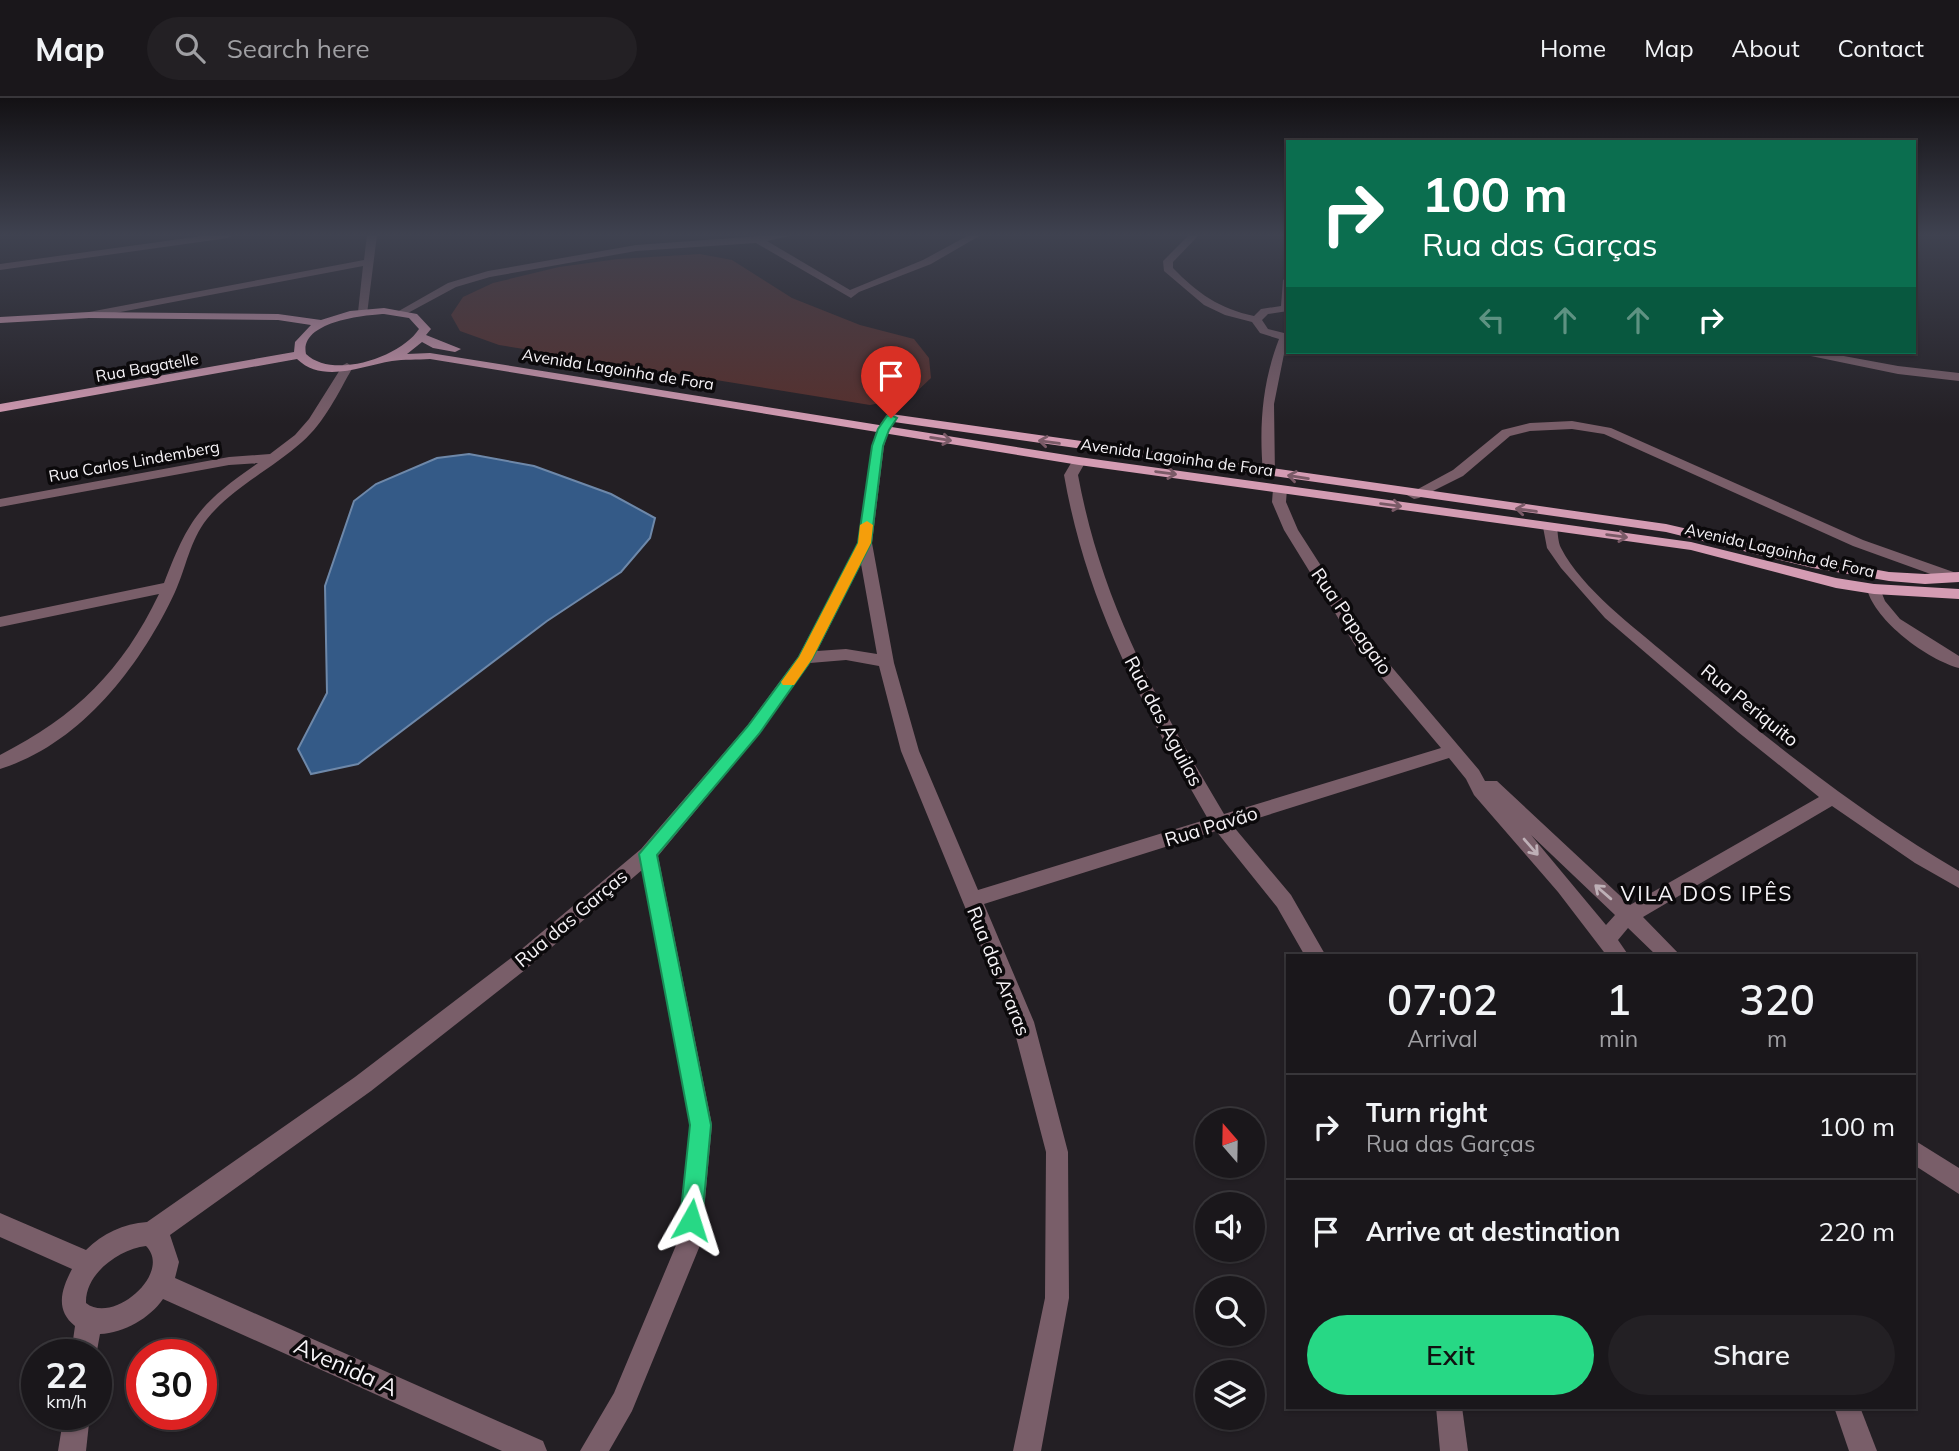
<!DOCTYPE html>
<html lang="en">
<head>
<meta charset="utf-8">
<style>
	body { margin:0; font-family:Mulish,sans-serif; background:#232024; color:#f1f3f6; height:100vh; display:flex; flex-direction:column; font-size:26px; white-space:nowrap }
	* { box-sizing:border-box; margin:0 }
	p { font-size:23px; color:#9f9fa3 }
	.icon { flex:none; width:38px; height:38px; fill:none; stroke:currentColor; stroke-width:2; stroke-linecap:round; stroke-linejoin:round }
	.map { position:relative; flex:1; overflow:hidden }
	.side { position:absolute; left:1286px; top:856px; width:630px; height:455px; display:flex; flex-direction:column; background:#1a171b; border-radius:0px; box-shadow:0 2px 5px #0004,0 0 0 2px #38363a }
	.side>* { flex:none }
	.top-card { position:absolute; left:1286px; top:42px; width:630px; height:214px; border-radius:0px; box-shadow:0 2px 5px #0004,0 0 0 2px #38363a; background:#0b6e4f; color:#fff; overflow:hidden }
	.needle { width:46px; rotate:340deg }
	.controls { position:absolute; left:1195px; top:1010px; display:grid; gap:14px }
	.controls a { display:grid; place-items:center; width:70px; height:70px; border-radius:50%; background:#1a171b; box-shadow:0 2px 5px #0004,0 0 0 2px #38363a; font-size:35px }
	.speed { position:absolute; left:21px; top:1241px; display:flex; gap:14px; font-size:35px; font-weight:700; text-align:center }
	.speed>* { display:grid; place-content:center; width:91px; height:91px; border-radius:50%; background:#1a171b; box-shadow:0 2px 5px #0004,0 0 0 2px #38363a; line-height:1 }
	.speed small { font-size:18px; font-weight:400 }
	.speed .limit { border:10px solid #d22; background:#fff; color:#111 }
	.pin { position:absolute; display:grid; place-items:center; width:60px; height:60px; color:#fff; margin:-72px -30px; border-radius:50% 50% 50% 0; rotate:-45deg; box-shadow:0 0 7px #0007 }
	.pin .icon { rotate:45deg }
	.me { position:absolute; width:77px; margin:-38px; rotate:6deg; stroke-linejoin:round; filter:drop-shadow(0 0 5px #0008) }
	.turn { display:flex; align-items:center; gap:24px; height:147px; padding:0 21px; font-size:32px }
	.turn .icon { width:91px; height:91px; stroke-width:2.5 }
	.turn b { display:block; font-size:49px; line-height:60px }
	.lanes { display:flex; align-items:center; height:66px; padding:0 21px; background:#0003; justify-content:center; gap:35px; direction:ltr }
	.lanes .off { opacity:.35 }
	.eta { display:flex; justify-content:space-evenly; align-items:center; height:119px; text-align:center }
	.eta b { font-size:42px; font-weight:600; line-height:49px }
	.primary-button { display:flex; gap:14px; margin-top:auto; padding:14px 21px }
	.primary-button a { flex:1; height:80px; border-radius:42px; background:#27d885; color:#111; font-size:28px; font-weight:600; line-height:80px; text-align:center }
	.primary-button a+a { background:#232024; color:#f1f3f6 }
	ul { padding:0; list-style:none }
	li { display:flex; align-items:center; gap:21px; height:105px; padding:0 21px; border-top:2px solid #38363a }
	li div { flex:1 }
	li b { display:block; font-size:26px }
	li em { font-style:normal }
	header { display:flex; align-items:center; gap:42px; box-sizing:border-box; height:98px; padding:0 35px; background:#1a171b; border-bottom:2px solid #38363a }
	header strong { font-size:33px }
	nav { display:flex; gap:38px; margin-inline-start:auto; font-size:24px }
	.search { width:490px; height:63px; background:#232024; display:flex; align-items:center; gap:18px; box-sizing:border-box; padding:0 24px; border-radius:38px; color:#9f9fa3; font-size:26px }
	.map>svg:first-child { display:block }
	.green { fill:#572f2c }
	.water { fill:#345a87; stroke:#6e88a9; stroke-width:2 }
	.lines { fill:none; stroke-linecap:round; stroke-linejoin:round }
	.minor { fill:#795e69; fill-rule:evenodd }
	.major { fill:#d49cb3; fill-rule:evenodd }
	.oneway { stroke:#7a5a67 }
	.oneway2 { stroke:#beb0b7 }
	.route { fill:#27d885; stroke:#198c56; stroke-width:2 }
	.slow { fill:#f59e0b }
	.labels { text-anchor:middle; stroke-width:7; stroke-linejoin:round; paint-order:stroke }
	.far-street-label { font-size:16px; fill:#f6f3f7; stroke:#0b090b }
	.street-label { font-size:19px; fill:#f6f3f7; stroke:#0b090b }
	.neighbourhood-label { font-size:21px; letter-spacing:2px; fill:#f6f3f7; stroke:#0b090b }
	.near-street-label { font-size:23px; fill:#f6f3f7; stroke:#0b090b }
</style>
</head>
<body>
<header>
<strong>Map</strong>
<div class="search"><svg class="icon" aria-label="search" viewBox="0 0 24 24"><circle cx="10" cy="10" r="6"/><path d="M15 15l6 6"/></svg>Search here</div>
<nav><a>Home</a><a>Map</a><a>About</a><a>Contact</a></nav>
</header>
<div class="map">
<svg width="1959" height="1353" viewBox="0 0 1959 1353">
	<rect width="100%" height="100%" fill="#231f24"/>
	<path class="green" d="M700 156 732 162 792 200 860 227 914 241 929 260 931 280 911 299 870 307 499 247 460 233 451 217 463 199 493 185 559 169 618 161Z"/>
	<path class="water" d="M469 356 534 368 611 396 655 420 650 440 621 474 547 523 358 666 311 676 298 651 327 595 325 488 354 403 376 386 437 360Z"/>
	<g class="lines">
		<g class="minor">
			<path d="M209 137H233L228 140 0 172V166Z"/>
			<path d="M367 137H377L367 216 358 214 363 168 89 220 84 217 89 214 364 162Z"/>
			<path d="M773 137H794L767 143 850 192 923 162 969 137H981L931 166 859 194 851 200 756 145 636 153 490 179 456 189 406 216 397 214 448 185 488 173 636 147Z"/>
			<path d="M1189 137H1199L1173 164V170C1197 195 1220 211 1254 218L1261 211 1281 208 1283 182 1288 179V213L1268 216 1262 222 1268 231 1288 236 1274 306 1275 378H1265L1263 375C1259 328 1262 285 1279 241L1260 235 1252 224 1225 217 1204 207 1164 173 1163 163Z"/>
			<path d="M1800 254H1822L1898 268 1959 275V283L1898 276 1806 257Z"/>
			<path d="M347 265 353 269C338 295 325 324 302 344 272 371 233 389 207 421 190 442 186 470 175 494 141 567 81 646 0 671V657C76 618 122 573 159 496L0 529V519L164 485C189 420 200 405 258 365L229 367 0 409V401L229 359 270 356 295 337 309 321 343 267Z"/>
			<path d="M891 316 897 320 889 331 884 348 872 445 894 565 919 653 978 792 1208 721C1143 608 1087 508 1064 377L1074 360 1079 359 1086 363 1078 377C1102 507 1158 605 1224 716L1441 650 1356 549 1284 432 1272 404 1273 391 1280 387 1287 391 1286 404 1298 432 1368 541 1479 672 1485 683H1497L1630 807 1819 699 1738 634 1605 520 1561 470 1547 450 1543 429 1550 425 1557 429C1558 436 1558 444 1561 450 1582 491 1634 529 1669 559 1761 636 1855 712 1959 773V790L1915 765 1832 708 1643 819 1681 858H1657L1628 830 1618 842 1629 858H1607L1558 794 1474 697 1466 681 1449 660 1233 728 1291 797 1326 858H1305L1277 809 1216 733 984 806 1034 924 1068 1054 1069 1200 1041 1353H1013L1045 1200 1046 1054 1012 924 901 653 879 568 846 562 810 565 759 636 658 758 712 1027 701 1145 632 1313 609 1353H580L614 1295 677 1145 690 1027 642 772 525 872 371 993 170 1137 179 1164 175 1180 543 1343 547 1353H502L163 1201C150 1220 124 1235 100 1236L96 1258 71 1256 75 1228C55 1212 61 1192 72 1171L0 1139V1115L86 1152C103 1135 123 1126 147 1124L355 979 511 860 641 751 747 628 798 559 858 445 872 348 877 331 887 317ZM861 466 877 556 846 551 817 553ZM1531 737 1615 817 1606 827ZM146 1148C173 1175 113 1227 86 1205 85 1175 120 1151 146 1148Z"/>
			<path d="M1572 323 1611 330 1863 442 1959 476V484L1950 483 1853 448 1604 336 1572 331 1530 333 1510 338 1463 378 1419 400 1414 401 1407 397 1453 372 1502 332 1530 325Z"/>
			<path d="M1874 486 1879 488 1885 503 1900 521 1959 558V570C1928 562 1875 523 1867 491Z"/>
			<path d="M1914 1042 1959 1070V1096L1914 1067Z"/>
			<path d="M1436 1309H1462L1468 1353H1440Z"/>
			<path d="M1834 1309H1860L1877 1353H1849Z"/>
			<path d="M64 1316H90L86 1353H58Z"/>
		</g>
		<g class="major">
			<path d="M384 210 417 216 431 231 426 237 461 251 455 254 433 250 422 244 407 256 430 255 1079 359 1691 444 1836 480 1874 486 1959 491V501L1874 496 1836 490 1691 452 1079 367 430 261C417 262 404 261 392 263 362 268 323 286 297 261L0 314V306L294 254 295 244 311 227 278 222 89 220 0 225V219L89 214 278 216 321 222 350 213ZM384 216 409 220 419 231C401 259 333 282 306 256 299 224 363 217 384 216Z"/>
			<path d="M891 316 1666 426 1813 460 1889 474 1925 476 1959 474V484L1925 486 1889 483 1813 470 1666 434 887 323V317Z"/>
		</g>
	</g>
	<defs><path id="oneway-shaft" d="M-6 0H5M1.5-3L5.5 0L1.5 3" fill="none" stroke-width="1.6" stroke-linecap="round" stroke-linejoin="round" transform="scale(1.75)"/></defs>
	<g class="oneway">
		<use href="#oneway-shaft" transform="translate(941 341) rotate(9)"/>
		<use href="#oneway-shaft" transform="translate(1049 344) rotate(-172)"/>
		<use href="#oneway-shaft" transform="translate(1166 375) rotate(8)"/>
		<use href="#oneway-shaft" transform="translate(1298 379) rotate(-171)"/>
		<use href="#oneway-shaft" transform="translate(1391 407) rotate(8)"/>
		<use href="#oneway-shaft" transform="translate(1526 412) rotate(-172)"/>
		<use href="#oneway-shaft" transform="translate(1617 438) rotate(8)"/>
	</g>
	<g class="oneway2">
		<use href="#oneway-shaft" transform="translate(1531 749) rotate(49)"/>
		<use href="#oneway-shaft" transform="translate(1603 794) rotate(-139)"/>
	</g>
	<linearGradient id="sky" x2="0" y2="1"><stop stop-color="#131114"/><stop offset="0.42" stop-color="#3f4250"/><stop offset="1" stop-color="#3f4250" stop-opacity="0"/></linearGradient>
	<rect width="1959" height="326" fill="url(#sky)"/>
	<path class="route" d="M891 317 897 320 889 332 883 348 871 445 812 561 759 636 657 757 711 1027 702 1122 699 1129 691 1133 684 1129 680 1122 690 1027 639 756 748 628 799 559 858 445 872 348 878 331 887 318Z"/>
	<path class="slow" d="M867 423 873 427 871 445 812 561 794 587H783L781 584 799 559 858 445 860 427Z"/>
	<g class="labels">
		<g class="far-street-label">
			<text transform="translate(147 269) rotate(-10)" y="6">Rua Bagatelle</text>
			<text transform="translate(618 271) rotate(9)" y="6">Avenida Lagoinha de Fora</text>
			<text transform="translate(1177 359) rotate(8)" y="6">Avenida Lagoinha de Fora</text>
			<text transform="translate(134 363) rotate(-10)" y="6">Rua Carlos Lindemberg</text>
			<text transform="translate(1780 452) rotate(13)" y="6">Avenida Lagoinha de Fora</text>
		</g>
		<g class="street-label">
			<text transform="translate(1352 523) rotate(55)" y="7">Rua Papagaio</text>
			<text transform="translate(1750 607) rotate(39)" y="7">Rua Periquito</text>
			<text transform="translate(1164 623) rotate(62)" y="7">Rua das Aguilas</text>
			<text transform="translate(1211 728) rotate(-17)" y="7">Rua Pavão</text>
			<text transform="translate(571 820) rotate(-40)" y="7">Rua das Garças</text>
			<text transform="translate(999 873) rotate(68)" y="7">Rua das Araras</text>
		</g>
		<g class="neighbourhood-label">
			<text x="1707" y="803">VILA DOS IPÊS</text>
		</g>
		<g class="near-street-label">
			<text transform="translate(346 1269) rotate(24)" y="8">Avenida A</text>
		</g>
	</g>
</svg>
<div class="controls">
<a><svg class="needle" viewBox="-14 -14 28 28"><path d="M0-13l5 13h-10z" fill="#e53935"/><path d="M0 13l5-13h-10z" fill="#9f9fa3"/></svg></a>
<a><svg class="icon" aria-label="sound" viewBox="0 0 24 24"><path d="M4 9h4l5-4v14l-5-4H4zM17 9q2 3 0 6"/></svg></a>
<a><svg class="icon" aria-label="search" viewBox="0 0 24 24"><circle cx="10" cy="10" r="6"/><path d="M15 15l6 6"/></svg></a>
<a><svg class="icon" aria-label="layers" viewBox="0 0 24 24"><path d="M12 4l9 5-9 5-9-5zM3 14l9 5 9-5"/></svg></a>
</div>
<div class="speed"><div>22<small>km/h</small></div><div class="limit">30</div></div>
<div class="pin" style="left:891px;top:320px;background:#d93025"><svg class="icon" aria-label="arrive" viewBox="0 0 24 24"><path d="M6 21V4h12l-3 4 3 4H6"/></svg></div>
<svg class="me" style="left:691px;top:1122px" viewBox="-20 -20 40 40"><path d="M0-17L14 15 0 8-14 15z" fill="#27d885" stroke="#fff" stroke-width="4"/></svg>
<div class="top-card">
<div class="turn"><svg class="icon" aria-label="right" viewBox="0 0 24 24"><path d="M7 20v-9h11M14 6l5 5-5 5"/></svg><div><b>100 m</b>Rua das Garças</div></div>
<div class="lanes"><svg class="icon off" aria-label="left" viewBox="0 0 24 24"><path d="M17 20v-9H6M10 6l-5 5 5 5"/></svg><svg class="icon off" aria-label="ahead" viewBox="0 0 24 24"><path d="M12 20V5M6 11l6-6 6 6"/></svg><svg class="icon off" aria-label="ahead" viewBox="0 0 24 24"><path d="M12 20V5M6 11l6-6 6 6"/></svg><svg class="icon" aria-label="right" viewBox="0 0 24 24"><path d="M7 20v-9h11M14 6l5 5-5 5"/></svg></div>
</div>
<section class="side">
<div class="eta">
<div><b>07:02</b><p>Arrival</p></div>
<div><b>1</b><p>min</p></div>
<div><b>320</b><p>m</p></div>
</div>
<ul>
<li><svg class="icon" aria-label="right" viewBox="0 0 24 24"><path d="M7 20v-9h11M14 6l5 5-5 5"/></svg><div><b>Turn right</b><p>Rua das Garças</p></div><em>100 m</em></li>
<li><svg class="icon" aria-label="arrive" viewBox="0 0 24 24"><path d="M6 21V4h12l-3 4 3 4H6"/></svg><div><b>Arrive at destination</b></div><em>220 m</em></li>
</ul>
<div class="primary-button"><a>Exit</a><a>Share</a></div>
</section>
</div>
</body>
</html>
